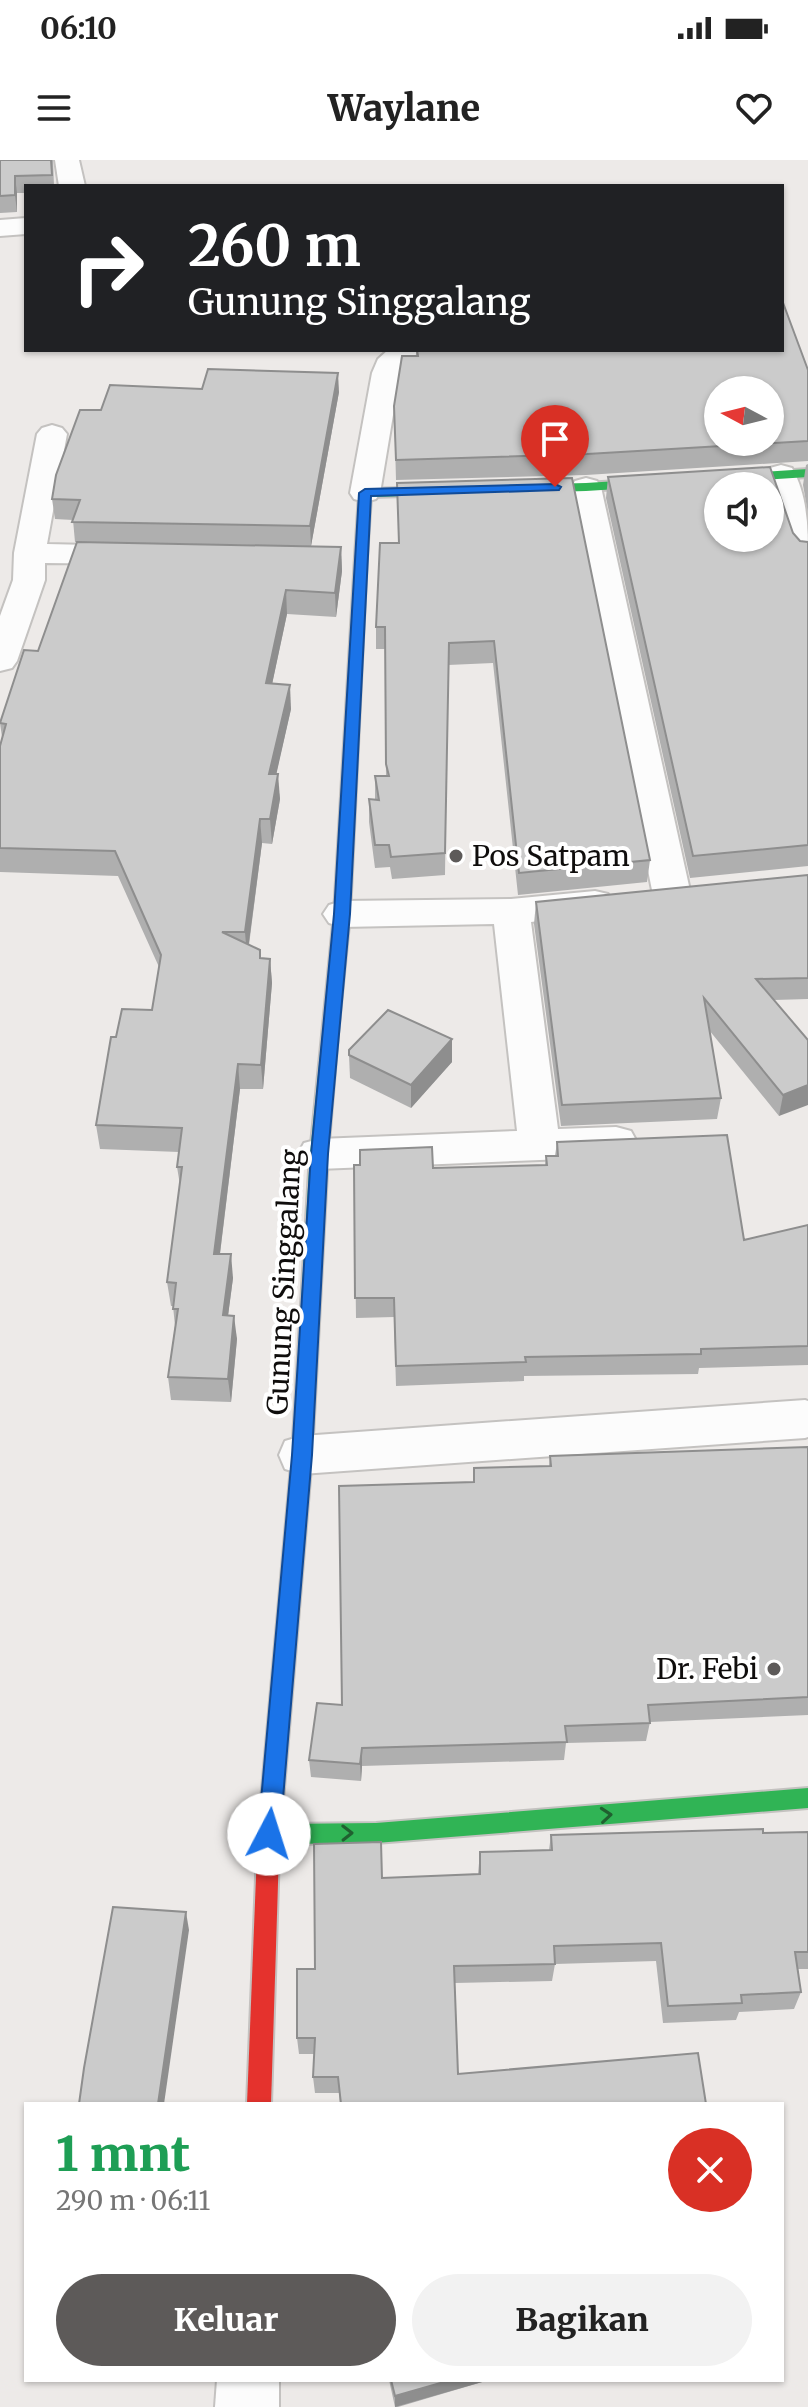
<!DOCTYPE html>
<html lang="id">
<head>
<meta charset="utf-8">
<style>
	body { margin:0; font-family:Merriweather,serif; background:#f2f2f2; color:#222; height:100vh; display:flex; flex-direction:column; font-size:30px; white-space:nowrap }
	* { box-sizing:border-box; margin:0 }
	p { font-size:26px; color:#767676 }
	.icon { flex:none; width:44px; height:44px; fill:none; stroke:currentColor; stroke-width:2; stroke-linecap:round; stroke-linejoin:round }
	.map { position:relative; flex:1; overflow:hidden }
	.panel { position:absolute; left:24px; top:1942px; width:760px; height:280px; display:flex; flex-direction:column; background:#fff; border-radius:0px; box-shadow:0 2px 6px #0004 }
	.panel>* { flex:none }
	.banner { position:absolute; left:24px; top:24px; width:760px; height:168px; border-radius:0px; box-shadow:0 2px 6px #0004; background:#202124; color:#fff; overflow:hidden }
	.needle { width:52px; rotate:277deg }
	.buttons { position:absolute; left:704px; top:216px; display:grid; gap:16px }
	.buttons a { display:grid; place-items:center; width:80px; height:80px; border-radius:50%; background:#fff; box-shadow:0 2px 6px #0004; font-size:40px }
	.pin { position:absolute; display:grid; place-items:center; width:68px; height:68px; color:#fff; margin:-82px -34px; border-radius:50% 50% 50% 0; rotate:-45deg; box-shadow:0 0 8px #0007 }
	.pin .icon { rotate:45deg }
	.me { position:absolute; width:88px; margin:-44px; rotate:5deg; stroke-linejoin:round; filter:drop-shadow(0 0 6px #0008) }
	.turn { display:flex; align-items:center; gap:28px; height:168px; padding:0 32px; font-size:36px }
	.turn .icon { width:104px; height:104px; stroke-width:2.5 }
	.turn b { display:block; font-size:56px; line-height:68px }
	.round { display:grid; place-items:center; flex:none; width:84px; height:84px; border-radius:42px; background:#f2f2f2 }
	.headline { display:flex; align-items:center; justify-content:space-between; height:136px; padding:0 32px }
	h1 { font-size:48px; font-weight:800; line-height:60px; color:#1e9e55 }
	.button { display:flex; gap:16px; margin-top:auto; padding:16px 32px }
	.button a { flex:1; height:92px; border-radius:48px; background:#5d5a59; color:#fff; font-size:32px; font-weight:800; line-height:92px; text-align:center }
	.button a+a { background:#f2f2f2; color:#222 }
	.status { display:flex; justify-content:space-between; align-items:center; height:56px; padding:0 40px; background:#fff; direction:ltr }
	.status svg { height:22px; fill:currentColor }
	header { display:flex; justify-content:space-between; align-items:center; height:104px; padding:0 32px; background:#fff; font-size:36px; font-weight:800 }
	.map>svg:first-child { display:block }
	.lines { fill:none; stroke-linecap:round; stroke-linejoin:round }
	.street-casing { stroke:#c4c2c0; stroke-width:4 }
	.fast-casing { stroke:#c4c2c0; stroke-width:4 }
	.slow-casing { stroke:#c4c2c0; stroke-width:4 }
	.jam-casing { stroke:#c4c2c0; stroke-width:4 }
	.street { fill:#fcfcfc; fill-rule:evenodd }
	.fast { fill:#30b455; fill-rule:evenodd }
	.slow { fill:#ff9f0a; fill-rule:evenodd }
	.jam { fill:#e5322d; fill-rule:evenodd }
	.wall { fill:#afafaf }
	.shaded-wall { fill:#8e8e8e }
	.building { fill:#cbcbcb; stroke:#8e8e8e; stroke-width:2; fill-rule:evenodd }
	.oneway { stroke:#206030 }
	.route { fill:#1a73e8; stroke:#114b97; stroke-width:2 }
	.poi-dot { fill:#5d5a59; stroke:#fff; stroke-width:3 }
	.labels { text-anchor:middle; stroke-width:8; stroke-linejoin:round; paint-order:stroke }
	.poi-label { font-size:28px; fill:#0f0d0c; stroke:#fff; text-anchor:start }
	.street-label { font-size:28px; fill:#0f0d0c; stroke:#fff }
</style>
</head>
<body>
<div class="status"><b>06:10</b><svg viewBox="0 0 49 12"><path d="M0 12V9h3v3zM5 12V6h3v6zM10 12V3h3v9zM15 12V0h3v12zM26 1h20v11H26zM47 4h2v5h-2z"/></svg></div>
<header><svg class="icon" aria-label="menu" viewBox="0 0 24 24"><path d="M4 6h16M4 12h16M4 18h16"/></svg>Waylane<svg class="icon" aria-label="heart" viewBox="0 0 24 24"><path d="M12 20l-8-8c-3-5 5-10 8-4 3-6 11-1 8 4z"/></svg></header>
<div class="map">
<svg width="808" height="2247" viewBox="0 0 808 2247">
	<rect width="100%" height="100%" fill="#edeae8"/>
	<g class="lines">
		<g class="street-casing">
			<g id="street">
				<path d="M55 0H79L85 26H59Z"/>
				<path d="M26 58V74L0 76V60Z"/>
				<path d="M388 190H422L404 204 400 213 380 333 376 339 365 342 354 339 350 333 372 213 378 199Z"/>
				<path d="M52 265 62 268 67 274 47 384 133 386 144 388 149 395 144 402 133 404 45 403V420L17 501 12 508 0 511V456L13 420 14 393 37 274 42 268Z"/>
				<path d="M781 305 792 308C808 336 808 369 808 401L797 399 792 392 766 314 770 308Z"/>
				<path d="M586 318 597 321 601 327 691 735 685 744 672 747 659 744 653 735 571 327 575 321Z"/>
				<path d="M595 731 608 734 614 743 608 752 531 762 558 969 616 967 631 971 637 982 631 993 616 997 319 1009 304 1005 298 994 304 983 319 979 517 971 494 764 342 767 329 763 323 754 329 745 342 741 511 739Z"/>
				<path d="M805 1240 808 1241V1277L805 1278 302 1314 285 1309 279 1295 285 1281 302 1276Z"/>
				<path d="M217 2220H279V2247H215Z"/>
			</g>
		</g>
		<g class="fast-casing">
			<g id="fast">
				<path d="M808 309V317L586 331 371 337 367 397 361 401 355 397 359 333 365 329 586 323Z"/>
				<path d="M330 869 338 875 328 994 312 1295 281 1664 376 1663 808 1628V1648L376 1683 280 1684 276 1699 268 1702 260 1699 257 1692 258 1674 292 1295 310 994 322 875Z"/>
			</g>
		</g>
		<g class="slow-casing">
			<path id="slow" d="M361 393 367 397 350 754 338 875 330 881 322 875 334 754 355 397Z"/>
		</g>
		<g class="jam-casing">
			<path id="jam" d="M268 1682 276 1685 279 1692 271 1944H247L257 1692 260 1685Z"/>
		</g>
		<use href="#street" class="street"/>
		<use href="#fast" class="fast"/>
		<use href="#slow" class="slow"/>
		<use href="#jam" class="jam"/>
	</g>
	<g class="wall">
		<path d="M0 0H53L54 26H26V33H17V52L0 53Z"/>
		<path d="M416 190H782L808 210V301L586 315 396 320 394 246 416 196Z"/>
		<path d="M202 229 339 232 311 386 75 382 73 360 55 359 52 339 101 250Z"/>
		<path d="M808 304V353L803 325 806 305Z"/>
		<path d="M608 317 793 373 800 381 808 382V706L690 718 606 338Z"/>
		<path d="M397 323 650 700 647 722 518 735 493 503 448 505 445 715 392 719 390 707 375 708 369 662V639L375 640V616H386L385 489H376V467L399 383Z"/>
		<path d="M341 387 342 411 336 457 287 454 272 524 291 549 276 614 280 639 272 684 262 683 249 785 261 799H270L272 823 263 929H240L220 1094 233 1118 228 1155 237 1179 231 1242 171 1240 168 1217 175 1166 173 1146H171L167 1122 180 1025 177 1007 179 992 100 989 96 965 116 877 152 850 159 807 118 716 0 712V586L2 577 0 563 38 491Z"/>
		<path d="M808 715V839L774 840 808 880 779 956 709 870 721 938 717 959 561 966 534 764 536 742Z"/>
		<path d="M349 895 452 902 411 948 350 918Z"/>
		<path d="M557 982 744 1080 808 1065V1205L699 1208 698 1214 524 1216V1221L396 1226 394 1157 356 1158 354 1005 433 1008 545 1005 546 996H555Z"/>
		<path d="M808 1287V1555L650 1562 646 1581 566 1583 564 1600 362 1606 361 1621 311 1617 309 1600 473 1322 474 1308 549 1306 550 1296Z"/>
		<path d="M808 1672V1809H798L801 1832 794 1849 739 1852 736 1860 663 1863 656 1801 555 1804 552 1821 455 1823 458 1914 706 1944H340L339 1933H315L313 1917 314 1894H299L297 1878 315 1809 382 1718 478 1714 480 1692 549 1690 551 1675Z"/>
		<path d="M389 2220H489L398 2247H395Z"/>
	</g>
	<g class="shaded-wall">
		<path d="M15 16 17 33V52L15 35Z"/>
		<path d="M338 213 339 232 311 386 310 366Z"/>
		<path d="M341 387 342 411 336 457 335 433Z"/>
		<path d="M286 430 287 454 267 548 266 523Z"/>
		<path d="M290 525 291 549 271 638 269 614Z"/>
		<path d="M278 614 280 639 272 684 270 659Z"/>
		<path d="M260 659 262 683 247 797 245 772Z"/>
		<path d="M270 799 272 823 263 929 261 905Z"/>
		<path d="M452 879V902L411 948V925Z"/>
		<path d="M238 904 240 929 217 1117 214 1094Z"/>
		<path d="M808 925V945L779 956 783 935Z"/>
		<path d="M231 1094 233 1118 225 1179 223 1155Z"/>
		<path d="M234 1156 237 1179 231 1242 228 1219Z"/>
		<path d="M362 1588V1606L361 1621 360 1604Z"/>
		<path d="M186 1752 189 1770 164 1944H158Z"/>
		<path d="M451 2220H489L395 2247V2236Z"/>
	</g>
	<g class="building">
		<path d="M0 0H51L52 15 15 16V35L0 36Z"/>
		<path d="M782 140 808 210V281L587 294 396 300 394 246 402 196H418L417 190H782ZM718 230H770V282H718Z"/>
		<path d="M208 209 338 213 310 366 72 362 80 340 52 339 56 315 80 250H101L110 225 202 229Z"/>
		<path d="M770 307 793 373 800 381 808 382V685L693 696 608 317ZM718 326H770V378H718Z"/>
		<path d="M572 318 650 700 519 713 494 481 449 483 445 693 391 697 389 685H375L369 639 379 640 375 616H389L386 604 385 467H376L380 383H399L397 323Z"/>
		<path d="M77 382 341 387 335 433 286 430 266 523 290 525 269 614H278L270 659H260L245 772H222L260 790V798L270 799 261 905 238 904 214 1094H231L223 1155 234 1156 228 1219 168 1217 178 1149H173L176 1123 167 1122 182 1007H177L182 968 96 965 111 877H116L122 849 152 850 161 795 115 691 0 688V586L6 564 0 563 24 490 38 491Z"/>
		<path d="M808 715V818L756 819 808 880V925L783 935 704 838 721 938 562 945 536 742Z"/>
		<path d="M388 850 452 879 411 925 349 895V890Z"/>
		<path d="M727 975 744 1080 808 1065V1186L701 1189V1194L525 1197 526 1202 396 1206 394 1138H355L354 1005H360V990L432 987 433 1008 547 1005 546 996H558L557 982Z"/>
		<path d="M808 1287V1537L648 1545 650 1563 565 1566 567 1582 362 1588 360 1604 309 1600 317 1543 342 1545 339 1326 474 1322V1308L551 1306 550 1296Z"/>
		<path d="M763 1669V1673L808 1672V1792H795L801 1832 741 1835 742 1843 668 1846 661 1783 554 1786 555 1804 454 1806 458 1914 698 1893 706 1944H341L338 1917H313L315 1878H297V1809H315L314 1684 381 1682 382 1718 480 1714V1692L552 1690 551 1675Z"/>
		<path d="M113 1747 186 1752 158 1944H79L84 1908Z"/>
		<path d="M391 2220H451L395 2236Z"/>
	</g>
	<defs><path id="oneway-chevron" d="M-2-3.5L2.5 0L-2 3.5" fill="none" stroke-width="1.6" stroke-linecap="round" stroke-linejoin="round" transform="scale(2)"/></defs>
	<g class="oneway">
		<use href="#oneway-chevron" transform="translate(606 1655) rotate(-5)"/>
		<use href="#oneway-chevron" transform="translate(347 1673) rotate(-1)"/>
	</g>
	<path class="route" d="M555 324 561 327 559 330 371 336 350 754 328 994 312 1295 280 1674 277 1682 269 1685 261 1682 258 1674 292 1295 311 994 334 754 359 333 365 329Z"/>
	<g class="poi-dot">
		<circle cx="456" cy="696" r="8"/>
		<circle cx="774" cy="1509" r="8"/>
	</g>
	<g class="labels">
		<g class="poi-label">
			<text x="472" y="706">Pos Satpam</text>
			<text x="758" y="1519" text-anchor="end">Dr. Febi</text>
		</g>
		<g class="street-label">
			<text transform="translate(284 1122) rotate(-87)" y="10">Gunung Singgalang</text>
		</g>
	</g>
</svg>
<div class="buttons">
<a><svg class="needle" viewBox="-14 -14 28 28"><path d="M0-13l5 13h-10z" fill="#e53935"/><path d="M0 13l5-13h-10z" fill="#767676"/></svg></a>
<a><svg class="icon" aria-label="sound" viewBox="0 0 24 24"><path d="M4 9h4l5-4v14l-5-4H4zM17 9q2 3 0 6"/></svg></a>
</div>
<div class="pin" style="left:555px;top:327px;background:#d93025"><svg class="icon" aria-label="arrive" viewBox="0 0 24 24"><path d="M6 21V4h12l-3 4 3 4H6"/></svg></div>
<svg class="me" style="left:269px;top:1674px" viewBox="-20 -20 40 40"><circle r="19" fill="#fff"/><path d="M0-13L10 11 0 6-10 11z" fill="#1a73e8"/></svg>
<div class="banner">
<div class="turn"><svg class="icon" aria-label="right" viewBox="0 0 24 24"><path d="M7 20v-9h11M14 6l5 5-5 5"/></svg><div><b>260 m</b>Gunung Singgalang</div></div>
</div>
<section class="panel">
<div class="headline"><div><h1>1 mnt</h1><p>290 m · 06:11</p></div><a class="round" style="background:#d93025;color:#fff"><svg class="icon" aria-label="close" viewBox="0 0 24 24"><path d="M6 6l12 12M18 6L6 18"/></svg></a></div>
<div class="button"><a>Keluar</a><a>Bagikan</a></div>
</section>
</div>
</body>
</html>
